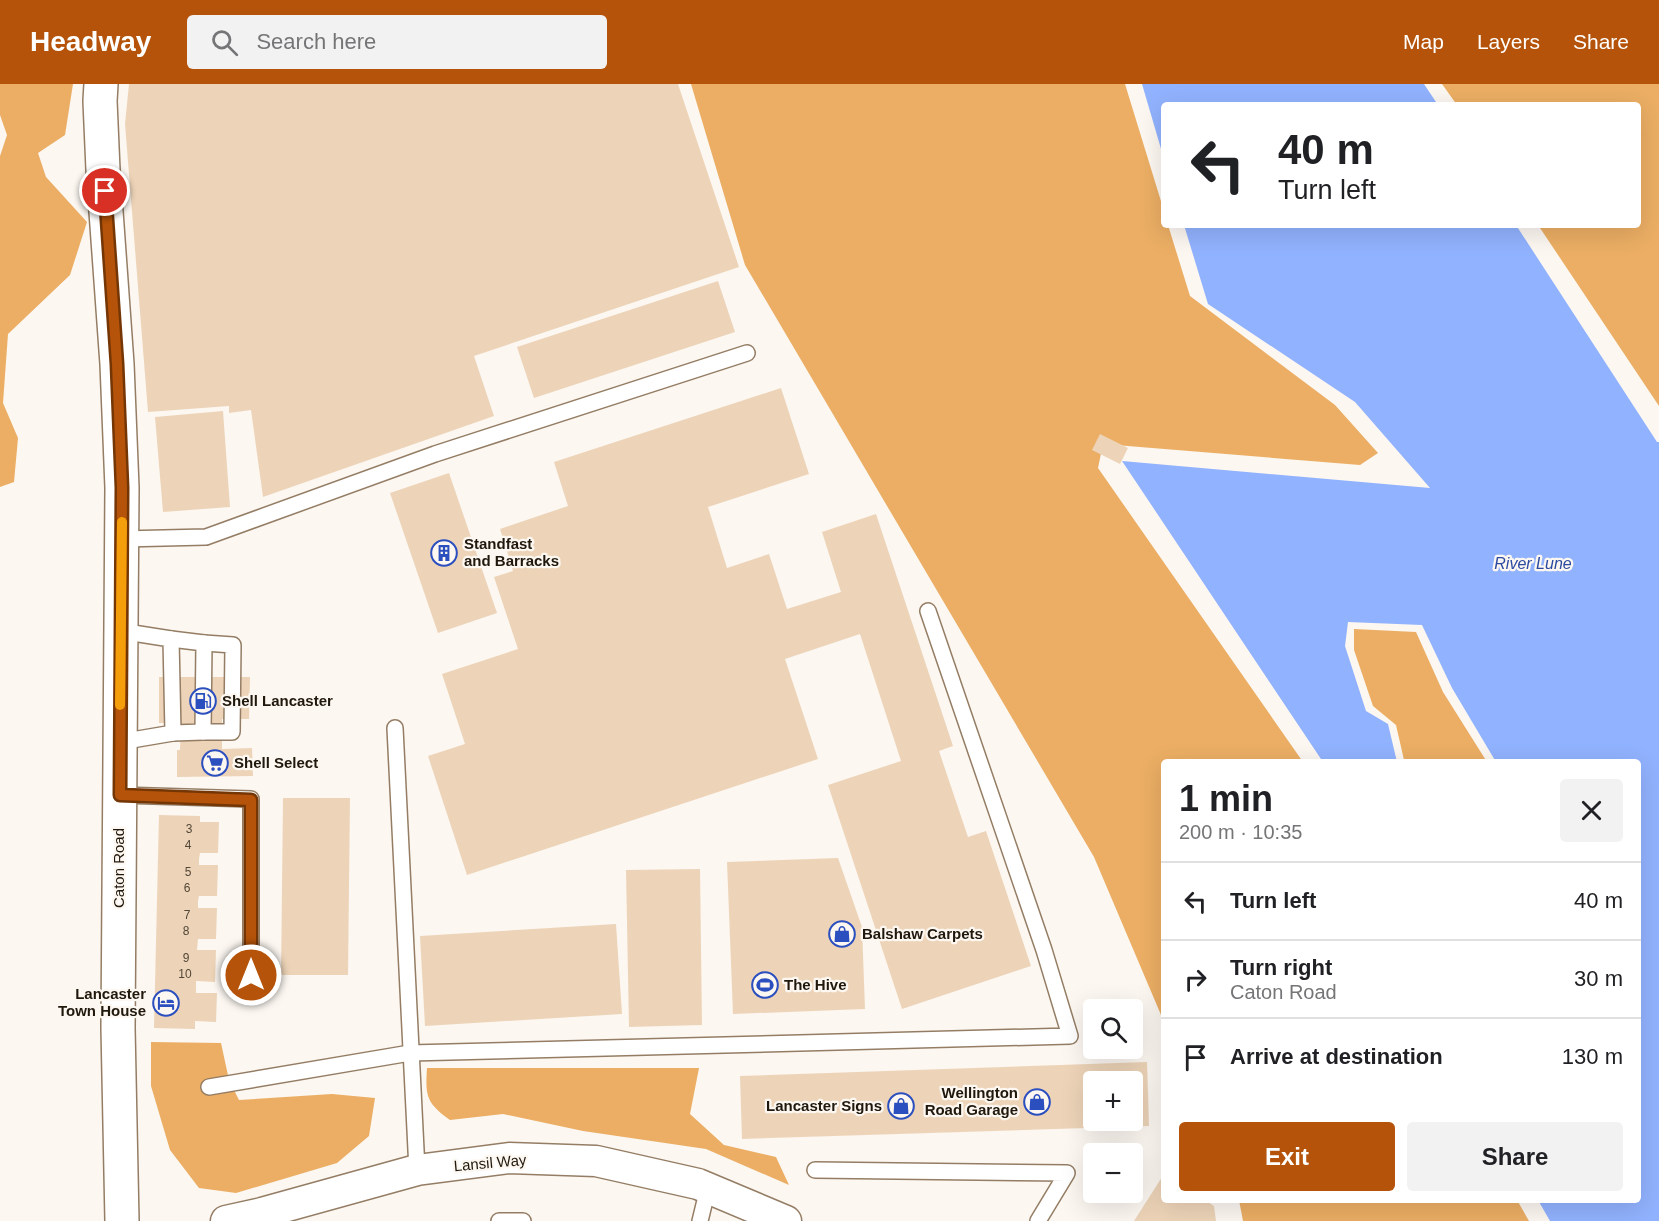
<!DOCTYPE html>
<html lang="en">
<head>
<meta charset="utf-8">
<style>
	body { margin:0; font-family:Helvetica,sans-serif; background:#f2f2f2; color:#202124; height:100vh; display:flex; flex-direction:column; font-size:22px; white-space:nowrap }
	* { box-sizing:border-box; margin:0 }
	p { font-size:20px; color:#757577 }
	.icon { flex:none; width:33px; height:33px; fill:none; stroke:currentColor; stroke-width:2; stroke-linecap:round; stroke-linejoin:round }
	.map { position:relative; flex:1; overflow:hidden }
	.panel { position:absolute; left:1161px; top:675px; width:480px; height:444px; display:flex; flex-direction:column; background:#fff; border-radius:6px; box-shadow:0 6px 24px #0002 }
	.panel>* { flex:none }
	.guide { position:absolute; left:1161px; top:18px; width:480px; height:126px; border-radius:6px; box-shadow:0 6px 24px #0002; background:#fff; color:#202124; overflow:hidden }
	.fabs { position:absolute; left:1083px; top:915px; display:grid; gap:12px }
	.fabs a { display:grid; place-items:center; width:60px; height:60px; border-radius:6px; background:#fff; box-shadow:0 6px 24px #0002; font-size:30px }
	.pin { position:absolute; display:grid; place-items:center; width:51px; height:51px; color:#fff; margin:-26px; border:3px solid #fff; border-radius:50%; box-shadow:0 2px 6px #0007 }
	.me { position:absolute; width:66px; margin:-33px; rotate:0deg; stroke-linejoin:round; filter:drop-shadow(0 0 4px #0008) }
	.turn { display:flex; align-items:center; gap:21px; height:126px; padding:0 18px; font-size:27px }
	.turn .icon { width:78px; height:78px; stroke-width:2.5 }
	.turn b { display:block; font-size:42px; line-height:51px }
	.round { display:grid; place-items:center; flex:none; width:63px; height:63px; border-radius:6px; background:#f2f2f2 }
	.head { display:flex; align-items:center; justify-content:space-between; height:102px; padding:0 18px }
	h1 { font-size:36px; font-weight:700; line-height:45px }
	.primary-button { display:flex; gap:12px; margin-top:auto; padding:12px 18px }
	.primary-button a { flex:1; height:69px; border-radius:6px; background:#b45309; color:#fff; font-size:24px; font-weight:700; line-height:69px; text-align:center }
	.primary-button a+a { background:#f2f2f2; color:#202124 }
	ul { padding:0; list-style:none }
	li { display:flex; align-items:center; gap:18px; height:78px; padding:0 18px; border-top:2px solid #e0e0e0 }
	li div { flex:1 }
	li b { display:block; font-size:22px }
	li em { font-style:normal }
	header { display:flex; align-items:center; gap:36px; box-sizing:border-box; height:84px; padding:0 30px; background:#b45309; color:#fff }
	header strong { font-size:28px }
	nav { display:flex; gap:33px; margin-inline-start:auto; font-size:21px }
	.search { width:420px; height:54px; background:#f2f2f2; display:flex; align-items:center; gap:15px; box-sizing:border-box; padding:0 21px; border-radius:6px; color:#757577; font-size:22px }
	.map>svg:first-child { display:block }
	.forest { fill:#ebae64 }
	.water { fill:#91b2fe }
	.building { fill:#edd4b8; fill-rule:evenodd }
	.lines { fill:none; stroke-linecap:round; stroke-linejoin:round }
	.lane-casing { stroke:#947d64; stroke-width:18 }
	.street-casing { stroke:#947d64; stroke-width:33 }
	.primary-casing { stroke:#947d64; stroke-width:36 }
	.lane { stroke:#fff; stroke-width:15 }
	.street { stroke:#fff; stroke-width:30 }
	.primary { stroke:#fff; stroke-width:33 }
	.route-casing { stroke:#753606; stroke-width:15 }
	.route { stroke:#b45309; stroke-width:10 }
	.slow { stroke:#f59e0b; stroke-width:10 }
	.labels { text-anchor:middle; stroke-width:4.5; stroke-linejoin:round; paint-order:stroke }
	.number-label { font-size:12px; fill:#534738 }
	.poi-label { font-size:15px; font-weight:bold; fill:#20180d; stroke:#fcf7f1; text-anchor:start }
	.street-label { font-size:15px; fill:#20180d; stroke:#fcf7f1 }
	.water-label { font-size:16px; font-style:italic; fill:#2c4aa1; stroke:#fcf7f1 }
</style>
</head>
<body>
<header>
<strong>Headway</strong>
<div class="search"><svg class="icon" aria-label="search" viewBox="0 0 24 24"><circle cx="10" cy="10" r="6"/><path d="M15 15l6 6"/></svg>Search here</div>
<nav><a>Map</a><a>Layers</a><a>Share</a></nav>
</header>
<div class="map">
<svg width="1659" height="1137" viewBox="0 0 1659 1137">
	<rect width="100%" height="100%" fill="#fcf7f1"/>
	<g class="forest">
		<path d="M0 0H73L65 51 38 69 46 93 87 138 70 191 8 250 3 319 18 354 14 398 0 403V72L7 51 0 31Z"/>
		<path d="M691 0H1125L1164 127V141H1168L1190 212 1335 321 1378 369 1360 381 1103 360 1098 384 1303 678H1164V938L1094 773 745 181Z"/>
		<path d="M1442 0H1659V322L1538 141H1638V21H1457Z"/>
		<path d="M1354 545 1416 548 1443 608 1487 678H1408L1404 676 1396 641 1373 622 1354 566Z"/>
		<path d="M151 958 221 959 229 996 239 1016 332 1010 375 1014 369 1052 337 1079 236 1109 199 1104 170 1066 151 1002Z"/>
		<path d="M427 984H699L690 1030 724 1061 776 1073 789 1101 706 1065 583 1047 503 1030 450 1036C427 1019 425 1013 427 984Z"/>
		<path d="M1239 1116H1517L1529 1137H1243Z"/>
	</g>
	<g class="water">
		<path d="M1142 0H1424L1438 21H1164V75Z"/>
		<path d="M1184 141H1516L1657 358H1659V1137H1550L1538 1116H1638V678H1496L1452 604 1422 541 1348 538 1345 562 1366 627 1388 640 1397 678H1323L1122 377 1430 404 1355 318 1208 220Z"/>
	</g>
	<g class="building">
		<path d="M129 0H678L739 183 474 272 494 332 263 413 251 326 229 329V322L148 328 125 40Z"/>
		<path d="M718 197 735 248 534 314 517 263Z"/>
		<path d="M781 304 809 390 708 423 727 484 769 470 787 525 841 508 822 448 876 430 953 662 939 667 968 753 986 747 1031 882 902 925 828 701 901 677 860 550 785 575 818 675 467 791 428 672 465 660 442 590 518 565 494 493 513 487 500 445 568 422 554 378Z"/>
		<path d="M223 327 230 423 163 428 155 333Z"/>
		<path d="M1100 350 1128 364 1120 380 1092 366Z"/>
		<path d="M449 389 497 529 438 549 390 409Z"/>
		<path d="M159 593H250L249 635H222V665L252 664 253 692 177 693V666H180L181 639H159Z"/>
		<path d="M283 714H350L348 891H281Z"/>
		<path d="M159 731 200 732V738H219L218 769H200L199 775V781H218L217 812H199L198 817V824H217L216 855H198L197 866H216L215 898 196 897V909H217L216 938 195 937V945L154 944Z"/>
		<path d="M838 774 862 843 865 925 733 930 727 778Z"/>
		<path d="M700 785 702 941 629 943 626 786Z"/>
		<path d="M616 840 622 930 425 942 420 852Z"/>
		<path d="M1147 978 1149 1042 742 1055 740 992ZM1094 998H1132V1036H1094Z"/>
		<path d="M1164 1090V1116H1205L1214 1122 1216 1137H1134Z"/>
	</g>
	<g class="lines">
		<g class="lane-casing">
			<g id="lane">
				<path d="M122 455 206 453 435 370 747 269"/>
				<path d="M120 547 171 555 173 649 120 658"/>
				<path d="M171 555 204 559 203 648 173 649"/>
				<path d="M395 644 417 1086"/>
				<path d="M203 648H232L233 561 204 559"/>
				<path d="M120 711 251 715V892"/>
				<path d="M209 1003 410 969 1070 952 1044 866 928 527"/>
				<path d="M815 1086 1067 1089 1038 1137"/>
				<path d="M499 1137H523"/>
				<path d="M700 1137 708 1104"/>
			</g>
		</g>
		<g class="street-casing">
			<path id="street" d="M226 1137 262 1129 417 1086 509 1074 596 1077 698 1100 786 1137"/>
		</g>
		<g class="primary-casing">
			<path id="primary" d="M101 0 100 17 103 86 117 280 122 404 118 944 122 1137"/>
		</g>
		<use href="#lane" class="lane"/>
		<use href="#street" class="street"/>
		<use href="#primary" class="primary"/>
	</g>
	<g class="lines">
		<g class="route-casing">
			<path id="route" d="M105 107 117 280 122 404 120 711 251 716V891"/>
		</g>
		<use href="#route" class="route"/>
		<path class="slow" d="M120 621 122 438"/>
	</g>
	<defs>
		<g id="building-ring" transform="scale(1.35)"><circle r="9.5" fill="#fcf7f1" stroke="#2b4fbe" stroke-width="1.5"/><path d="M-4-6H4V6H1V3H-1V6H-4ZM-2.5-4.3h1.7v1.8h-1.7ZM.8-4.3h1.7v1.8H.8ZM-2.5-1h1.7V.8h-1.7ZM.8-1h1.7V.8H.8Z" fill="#2b4fbe"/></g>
		<g id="fuel-ring" transform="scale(1.35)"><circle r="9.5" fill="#fcf7f1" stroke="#2b4fbe" stroke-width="1.5"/><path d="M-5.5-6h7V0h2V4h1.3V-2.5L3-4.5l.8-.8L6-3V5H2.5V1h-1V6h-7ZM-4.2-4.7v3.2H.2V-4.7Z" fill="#2b4fbe"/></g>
		<g id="supermarket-ring" transform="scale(1.35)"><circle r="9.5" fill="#fcf7f1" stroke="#2b4fbe" stroke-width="1.5"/><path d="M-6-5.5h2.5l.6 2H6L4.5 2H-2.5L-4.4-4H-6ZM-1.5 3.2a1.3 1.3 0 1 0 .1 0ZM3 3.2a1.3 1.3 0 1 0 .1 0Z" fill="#2b4fbe"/></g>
		<g id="shop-ring" transform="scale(1.35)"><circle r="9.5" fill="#fcf7f1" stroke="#2b4fbe" stroke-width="1.5"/><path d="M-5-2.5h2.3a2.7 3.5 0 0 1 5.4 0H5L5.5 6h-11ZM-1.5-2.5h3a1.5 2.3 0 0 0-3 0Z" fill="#2b4fbe"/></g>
		<g id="stadium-ring" transform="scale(1.35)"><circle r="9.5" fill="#fcf7f1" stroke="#2b4fbe" stroke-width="1.5"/><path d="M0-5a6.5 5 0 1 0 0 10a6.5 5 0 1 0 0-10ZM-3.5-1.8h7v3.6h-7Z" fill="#2b4fbe"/></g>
		<g id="hotel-ring" transform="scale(1.35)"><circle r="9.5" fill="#fcf7f1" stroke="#2b4fbe" stroke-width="1.5"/><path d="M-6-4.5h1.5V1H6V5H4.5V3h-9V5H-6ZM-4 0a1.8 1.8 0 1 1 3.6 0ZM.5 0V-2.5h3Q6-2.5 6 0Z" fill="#2b4fbe"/></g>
	</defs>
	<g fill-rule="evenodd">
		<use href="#building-ring" x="444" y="469"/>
		<use href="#fuel-ring" x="203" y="617"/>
		<use href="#supermarket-ring" x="215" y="679"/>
		<use href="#shop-ring" x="842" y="850"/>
		<use href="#stadium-ring" x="765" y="901"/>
		<use href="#hotel-ring" x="166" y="919"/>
		<use href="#shop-ring" x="1037" y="1018"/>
		<use href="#shop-ring" x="901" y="1022"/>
	</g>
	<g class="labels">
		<g class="number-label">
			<text x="189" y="749">3</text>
			<text x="188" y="765">4</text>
			<text x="188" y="792">5</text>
			<text x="187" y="808">6</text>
			<text x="187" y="835">7</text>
			<text x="186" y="851">8</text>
			<text x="186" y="878">9</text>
			<text x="185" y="894">10</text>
		</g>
		<g class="poi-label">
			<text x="464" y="465">Standfast<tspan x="464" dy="17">and Barracks</tspan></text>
			<text x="222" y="622">Shell Lancaster</text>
			<text x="234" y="684">Shell Select</text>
			<text x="862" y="855">Balshaw Carpets</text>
			<text x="784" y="906">The Hive</text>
			<text x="146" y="915" text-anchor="end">Lancaster<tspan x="146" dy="17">Town House</tspan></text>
			<text x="1018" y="1014" text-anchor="end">Wellington<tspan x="1018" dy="17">Road Garage</tspan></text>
			<text x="882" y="1027" text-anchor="end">Lancaster Signs</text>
		</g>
		<g class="street-label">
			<text transform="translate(119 784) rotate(-90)" y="5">Caton Road</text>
			<text transform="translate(490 1079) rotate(-5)" y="5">Lansil Way</text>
		</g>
		<g class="water-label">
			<text x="1533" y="485">River Lune</text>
		</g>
	</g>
</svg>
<div class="fabs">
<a><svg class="icon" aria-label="search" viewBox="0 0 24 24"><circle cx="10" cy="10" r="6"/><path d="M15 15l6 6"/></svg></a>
<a>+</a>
<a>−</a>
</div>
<div class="pin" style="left:105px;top:107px;background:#d93025"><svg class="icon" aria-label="arrive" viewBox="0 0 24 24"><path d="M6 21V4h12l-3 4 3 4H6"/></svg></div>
<svg class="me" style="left:251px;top:891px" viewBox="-20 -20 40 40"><circle r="17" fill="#b45309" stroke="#fff" stroke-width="3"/><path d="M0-11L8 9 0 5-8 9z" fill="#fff"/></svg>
<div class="guide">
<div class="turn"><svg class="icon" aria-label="left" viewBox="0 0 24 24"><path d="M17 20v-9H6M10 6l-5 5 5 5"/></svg><div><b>40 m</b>Turn left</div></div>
</div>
<section class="panel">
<div class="head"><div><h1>1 min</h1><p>200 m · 10:35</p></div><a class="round"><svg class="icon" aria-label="close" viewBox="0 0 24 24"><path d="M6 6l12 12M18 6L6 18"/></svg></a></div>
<ul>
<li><svg class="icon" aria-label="left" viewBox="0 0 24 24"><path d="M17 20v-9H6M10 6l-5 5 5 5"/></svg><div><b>Turn left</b></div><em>40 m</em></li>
<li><svg class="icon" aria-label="right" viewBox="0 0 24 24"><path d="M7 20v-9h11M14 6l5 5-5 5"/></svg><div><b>Turn right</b><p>Caton Road</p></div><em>30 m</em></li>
<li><svg class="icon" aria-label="arrive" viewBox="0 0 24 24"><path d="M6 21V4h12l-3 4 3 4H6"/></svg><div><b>Arrive at destination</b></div><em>130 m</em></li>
</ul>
<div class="primary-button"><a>Exit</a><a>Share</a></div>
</section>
</div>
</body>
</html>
